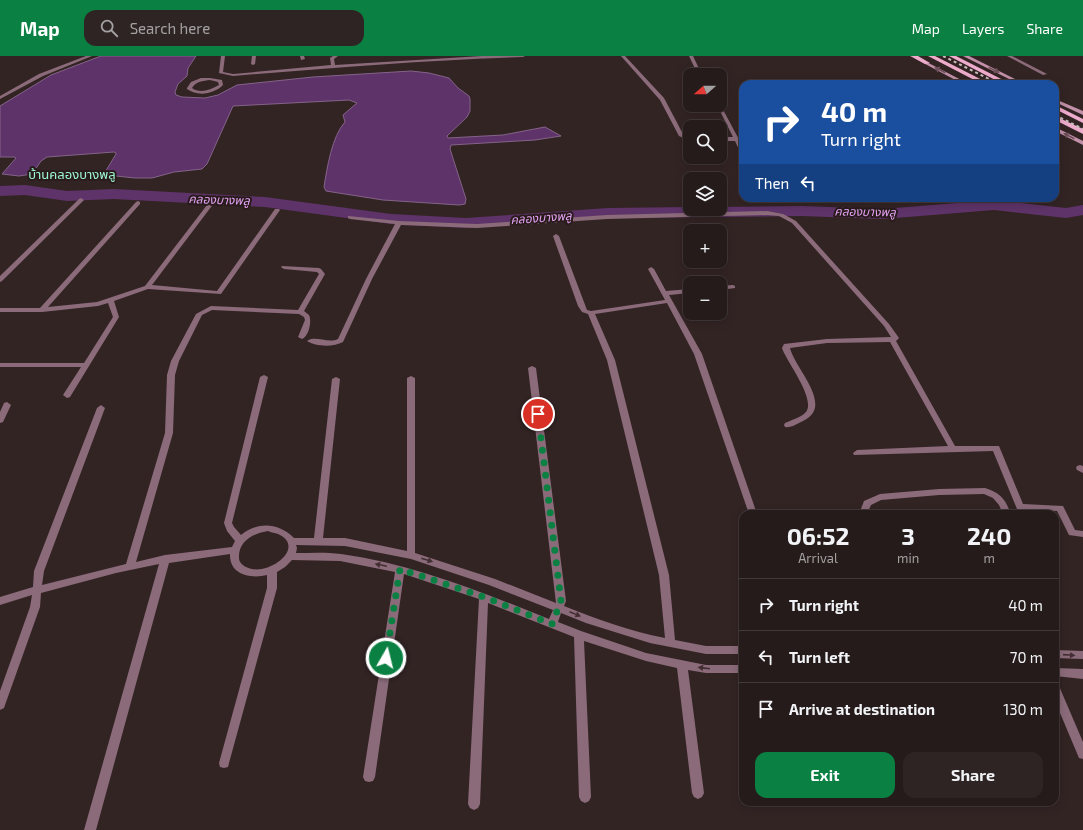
<!DOCTYPE html>
<html lang="en">
<head>
<meta charset="utf-8">
<style>
	body { margin:0; font-family:"Exo 2","Noto Sans Thai",sans-serif; background:#2e2424; color:#f1f3f6; height:100vh; display:flex; flex-direction:column; font-size:15px; white-space:nowrap }
	* { box-sizing:border-box; margin:0 }
	p { font-size:13px; color:#a4a1a3 }
	.icon { flex:none; width:22px; height:22px; fill:none; stroke:currentColor; stroke-width:2; stroke-linecap:round; stroke-linejoin:round }
	.map { position:relative; flex:1; overflow:hidden }
	.side { position:absolute; left:739px; top:454px; width:320px; height:296px; display:flex; flex-direction:column; background:#261b1b; border-radius:12px; box-shadow:0 2px 10px #0003,0 0 0 1px #42393a }
	.side>* { flex:none }
	.top-card { position:absolute; left:739px; top:24px; width:320px; height:122px; border-radius:12px; box-shadow:0 2px 10px #0003,0 0 0 1px #42393a; background:#1a4fa0; color:#fff; overflow:hidden }
	.needle { width:26px; rotate:249deg }
	.tools { position:absolute; left:683px; top:12px; display:grid; gap:8px }
	.tools a { display:grid; place-items:center; width:44px; height:44px; border-radius:8px; background:#261b1b; box-shadow:0 2px 10px #0003,0 0 0 1px #42393a; font-size:20px }
	.pin { position:absolute; display:grid; place-items:center; width:34px; height:34px; color:#fff; margin:-17px; border:2px solid #fff; border-radius:50%; box-shadow:0 1px 4px #0007 }
	.me { position:absolute; width:44px; margin:-22px; rotate:8deg; stroke-linejoin:round; filter:drop-shadow(0 0 3px #0008) }
	.turn { display:flex; align-items:center; gap:14px; height:84px; padding:0 16px; font-size:18px }
	.turn .icon { width:52px; height:52px; stroke-width:2.5 }
	.turn b { display:block; font-size:28px; line-height:34px }
	.then { display:flex; align-items:center; height:38px; padding:0 16px; background:#0003; gap:8px; font-size:15px }
	.eta { display:flex; justify-content:space-evenly; align-items:center; height:68px; text-align:center }
	.eta b { font-size:24px; font-weight:700; line-height:28px }
	.button { display:flex; gap:8px; margin-top:auto; padding:8px 16px }
	.button a { flex:1; height:46px; border-radius:12px; background:#0b8043; color:#fff; font-size:16px; font-weight:700; line-height:46px; text-align:center }
	.button a+a { background:#2e2424; color:#f1f3f6 }
	ul { padding:0; list-style:none }
	li { display:flex; align-items:center; gap:12px; height:52px; padding:0 16px; border-top:1px solid #42393a }
	li div { flex:1 }
	li b { display:block; font-size:15px }
	li em { font-style:normal }
	header { display:flex; align-items:center; gap:24px; box-sizing:border-box; height:56px; padding:0 20px; background:#0b8043; color:#fff }
	header strong { font-size:19px }
	nav { display:flex; gap:22px; margin-inline-start:auto; font-size:14px }
	.search { width:280px; height:36px; background:#2e2424; display:flex; align-items:center; gap:10px; box-sizing:border-box; padding:0 14px; border-radius:12px; color:#a4a1a3; font-size:15px }
	.map>svg:first-child { display:block }
	.water { fill:#5e3369; stroke:#846389 }
	.lines { fill:none; stroke-linecap:round; stroke-linejoin:round }
	.river { fill:#5e3369; fill-rule:evenodd }
	.street { fill:#8b6b7a; fill-rule:evenodd }
	.secondary { fill:#c290a8; fill-rule:evenodd }
	.primary { fill:#eeaccc; fill-rule:evenodd }
	.rail { stroke:#c9bebe; stroke-width:2; stroke-dasharray:3 3; stroke-linecap:butt }
	.oneway { fill:#6e505a }
	.oneway2 { fill:#422f33 }
	.route { stroke:#0b8043; stroke-width:7; stroke-dasharray:0 12.6 }
	.labels { text-anchor:middle; stroke-width:4; stroke-linejoin:round; paint-order:stroke }
	.far-water-label { font-size:12px; font-style:italic; fill:#e3a2f3; stroke:#291b1b }
	.far-quarter-label { font-size:13px; fill:#9df7d3; stroke:#291b1b }
</style>
</head>
<body>
<header>
<strong>Map</strong>
<div class="search"><svg class="icon" aria-label="search" viewBox="0 0 24 24"><circle cx="10" cy="10" r="6"/><path d="M15 15l6 6"/></svg>Search here</div>
<nav><a>Map</a><a>Layers</a><a>Share</a></nav>
</header>
<div class="map">
<svg width="1083" height="774" viewBox="0 0 1083 774">
	<rect width="100%" height="100%" fill="#332424"/>
	<path class="water" d="M101 0H196L188 12 187 20 178 28 175 36 176 39 182 41 205 42 218 39 237 29 313 21 411 15 429 17 449 22 458 32 469 40 470 43V55L467 61 447 80 448 82 503 79 545 71 561 80 535 84 451 89 450 93 466 143 465 148 459 149 383 144 326 135 324 131C327 112 332 80 345 66L343 59 357 47 349 44 233 50 207 108 202 113 174 116 152 122H135L106 119 104 118 116 98V97L114 96 47 101 41 105 32 118 19 120 2 118 16 102 14 101H0V50L51 19Z"/>
	<g class="lines">
		<path class="river" d="M25 129 67 135 114 133 265 141 391 158 466 162 608 152 690 151V153H720V151L802 150 883 153 994 144 1066 152 1083 149V159L1066 162 994 154 883 163 802 160 608 162 466 172 391 168 265 151 114 143 67 145 25 139 0 140V130Z"/>
		<g class="street">
			<path d="M86 0H92L43 20 0 43V40L39 18Z"/>
			<path d="M221 0H225L223 16 233 18 331 9 330 2 333 0H338L334 3 335 9 482 0H525L523 1C426 4 329 12 233 20L219 17Z"/>
			<path d="M252 0H256L255 8 253 9 251 8Z"/>
			<path d="M300 0H304L305 3 301 4Z"/>
			<path d="M621 0H625L664 42 683 78 690 81V85L679 80 660 44Z"/>
			<path d="M689 0H693L702 19H698Z"/>
			<path d="M1007 0H1012L1047 18 1043 19Z"/>
			<path d="M201 22H210L222 24 223 29C214 38 198 41 187 33V32L191 26ZM210 24 218 26 219 29C210 34 200 38 192 32 196 25 203 25 210 24Z"/>
			<path d="M720 48 743 91V98L740 96 735 85H720V81H733L717 49H720Z"/>
			<path d="M81 142 84 144 83 145 2 225 0 226V220L79 143Z"/>
			<path d="M138 145 140 146V148L48 251 97 246 145 230 207 149 209 148 212 150 211 151 152 229 217 235 275 153H279L280 154 221 238 148 233 114 245 119 261 70 341 67 342 63 339 81 311H0V307H84L113 261 108 247 98 250 42 256H0V252H40L136 146Z"/>
			<path d="M767 155 783 158 796 165 889 268 899 282 896 285 955 390H999L1023 448 1063 450 1075 474 1083 475V481L1069 479 1057 455 1017 453 993 395 854 399 853 397 857 394 948 390 890 286 827 287 790 292C795 313 835 350 803 365 797 368 791 372 785 371L784 369 785 367C791 364 800 362 805 357 818 345 786 305 782 292L784 288 827 283 891 281 884 270 792 167 779 160 767 159 607 163 477 172 401 169 372 223 343 286C334 291 316 291 307 285 315 279 328 288 338 283L366 223 395 168 350 163 348 162V160L399 165 477 168 607 159Z"/>
			<path d="M556 178 559 180 587 254 591 255 665 244 648 213 651 211 654 213 666 235 690 233V237L669 239 702 298 757 458H749L694 298 667 247 595 258 615 304 669 519 675 584 706 590H743V598H706L650 587 586 567 561 557 558 566 581 575 646 597 706 609H743V617H706L688 614 704 737 702 741 698 743 694 741 692 737 677 612 646 605 584 585 591 741 589 745 585 747 581 745 579 741 574 581 488 547 480 748 478 752 474 754 470 752 468 748 479 543 404 518 375 721 373 725 369 726 365 725 363 721 395 516 340 505 292 504 285 511 277 516V532L229 707 228 711 224 712 220 711 219 707 267 532V519C251 523 229 519 230 498L169 507 96 774H84L159 508 116 517 41 537 40 551 5 649 4 652 0 654V635L30 551 32 539 0 549V541L33 531 34 515 97 352 101 349 105 352 44 515 42 529 126 508 165 377 167 319 171 305 196 258 211 250 298 254 319 218 317 216 284 213 281 211 282 210 319 212 321 213 325 218 304 255 309 259C312 265 309 280 302 283L298 281 305 264 304 261 299 258 212 254 202 259 179 305 175 319 173 377 136 506 165 499 232 491 235 485 227 475 224 467 260 321 264 319 268 321 232 467 234 471 241 479C258 465 279 467 294 482H314L332 323 336 321 340 323 323 482H345L407 495V322L411 320 415 322V497L495 523 556 547 528 312 532 310 536 312 566 545 564 550C596 563 630 575 665 582L659 519 607 304 588 258 582 256 578 250 553 180ZM268 475C272 477 277 477 280 479 306 493 266 522 246 511 242 509 239 506 239 502 238 485 254 477 268 475ZM296 489 345 490 411 503 489 529 553 554 549 563C482 536 413 508 341 498 326 496 310 497 296 497L297 492Z"/>
			<path d="M733 229 735 230V232L720 234V230Z"/>
			<path d="M7 346 11 349 3 366 0 367V356L4 347Z"/>
			<path d="M1080 409 1083 410V417L1077 414 1076 412 1077 410Z"/>
			<path d="M985 432C1001 437 1005 443 1011 458H1003L999 449 993 442 984 438 939 439 881 444 871 449 867 458H859L864 445 880 438 939 433Z"/>
			<path d="M1055 594 1083 595V603L1055 602Z"/>
			<path d="M1055 612 1083 613V623L1055 620Z"/>
			<path d="M1055 628 1059 630 1083 686V703L1079 702 1055 645Z"/>
		</g>
		<g class="secondary">
			<path d="M910 0H915L969 28H963Z"/>
			<path d="M963 0H969L1025 28H1019Z"/>
			<path d="M1055 43 1083 55V59L1055 46Z"/>
			<path d="M1055 71 1083 85V89L1055 75Z"/>
		</g>
		<g class="primary">
			<path d="M911 0H918L930 7 925 8Z"/>
			<path d="M928 0H935L990 28H982Z"/>
			<path d="M949 0H956L1011 28H1003Z"/>
			<path d="M1055 49 1083 63V67L1055 53Z"/>
			<path d="M1055 60 1083 73V78L1055 64Z"/>
		</g>
		<g class="rail">
			<path d="M943 0 999 28"/>
			<path d="M1055 59 1083 73"/>
		</g>
	</g>
	<defs><path id="oneway-solid" d="M-6-.8H1V-3.2L6.5 0L1 3.2V.8H-6Z"/></defs>
	<g class="oneway">
		<use href="#oneway-solid" transform="translate(940 14) rotate(-153)"/>
		<use href="#oneway-solid" transform="translate(994 14) rotate(26)"/>
		<use href="#oneway-solid" transform="translate(1069 80) rotate(-153)"/>
	</g>
	<g class="oneway2">
		<use href="#oneway-solid" transform="translate(427 504) rotate(18)"/>
		<use href="#oneway-solid" transform="translate(381 509) rotate(-168)"/>
		<use href="#oneway-solid" transform="translate(575 558) rotate(22)"/>
		<use href="#oneway-solid" transform="translate(1069 599) rotate(4)"/>
		<use href="#oneway-solid" transform="translate(704 612) rotate(-173)"/>
	</g>
	<g class="lines">
		<path class="route" d="M386 602 400 513 484 541 552 568 561 545 538 358"/>
	</g>
	<g class="labels">
		<g class="far-water-label">
			<text transform="translate(219 144) rotate(2)" y="4">คลองบางพลู</text>
			<text transform="translate(865 156) rotate(1)" y="4">คลองบางพลู</text>
			<text transform="translate(541 162) rotate(-4)" y="4">คลองบางพลู</text>
		</g>
		<g class="far-quarter-label">
			<text x="72" y="123">บ้านคลองบางพลู</text>
		</g>
	</g>
</svg>
<div class="tools">
<a><svg class="needle" viewBox="-14 -14 28 28"><path d="M0-13l5 13h-10z" fill="#e53935"/><path d="M0 13l5-13h-10z" fill="#a4a1a3"/></svg></a>
<a><svg class="icon" aria-label="search" viewBox="0 0 24 24"><circle cx="10" cy="10" r="6"/><path d="M15 15l6 6"/></svg></a>
<a><svg class="icon" aria-label="layers" viewBox="0 0 24 24"><path d="M12 4l9 5-9 5-9-5zM3 14l9 5 9-5"/></svg></a>
<a>+</a>
<a>−</a>
</div>
<div class="pin" style="left:538px;top:358px;background:#d93025"><svg class="icon" aria-label="arrive" viewBox="0 0 24 24"><path d="M6 21V4h12l-3 4 3 4H6"/></svg></div>
<svg class="me" style="left:386px;top:602px" viewBox="-20 -20 40 40"><circle r="17" fill="#0b8043" stroke="#fff" stroke-width="3"/><path d="M0-11L8 9 0 5-8 9z" fill="#fff"/></svg>
<div class="top-card">
<div class="turn"><svg class="icon" aria-label="right" viewBox="0 0 24 24"><path d="M7 20v-9h11M14 6l5 5-5 5"/></svg><div><b>40 m</b>Turn right</div></div>
<div class="then">Then<svg class="icon" aria-label="left" viewBox="0 0 24 24"><path d="M17 20v-9H6M10 6l-5 5 5 5"/></svg></div>
</div>
<section class="side">
<div class="eta">
<div><b>06:52</b><p>Arrival</p></div>
<div><b>3</b><p>min</p></div>
<div><b>240</b><p>m</p></div>
</div>
<ul>
<li><svg class="icon" aria-label="right" viewBox="0 0 24 24"><path d="M7 20v-9h11M14 6l5 5-5 5"/></svg><div><b>Turn right</b></div><em>40 m</em></li>
<li><svg class="icon" aria-label="left" viewBox="0 0 24 24"><path d="M17 20v-9H6M10 6l-5 5 5 5"/></svg><div><b>Turn left</b></div><em>70 m</em></li>
<li><svg class="icon" aria-label="arrive" viewBox="0 0 24 24"><path d="M6 21V4h12l-3 4 3 4H6"/></svg><div><b>Arrive at destination</b></div><em>130 m</em></li>
</ul>
<div class="button"><a>Exit</a><a>Share</a></div>
</section>
</div>
</body>
</html>
